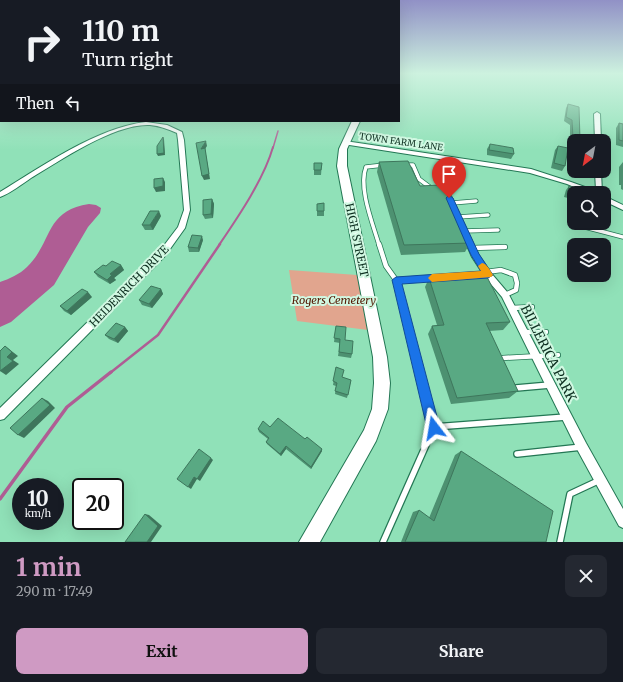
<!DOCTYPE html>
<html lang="en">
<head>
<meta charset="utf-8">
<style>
	body { margin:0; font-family:Merriweather,serif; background:#242831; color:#f1f3f6; height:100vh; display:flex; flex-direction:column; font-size:15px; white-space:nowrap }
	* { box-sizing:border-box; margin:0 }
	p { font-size:13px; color:#9ea1a6 }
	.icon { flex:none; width:22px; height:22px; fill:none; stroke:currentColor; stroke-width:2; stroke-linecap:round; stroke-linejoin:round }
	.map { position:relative; height:542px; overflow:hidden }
	.side { display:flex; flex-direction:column; background:#171b24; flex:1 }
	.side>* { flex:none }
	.top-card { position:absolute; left:0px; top:0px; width:400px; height:122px; box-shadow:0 4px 16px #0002; background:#171b24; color:#f1f3f6; overflow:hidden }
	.needle { width:26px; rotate:212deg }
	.fabs { position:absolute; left:567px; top:134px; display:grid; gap:8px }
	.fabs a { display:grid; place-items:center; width:44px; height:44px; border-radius:8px; background:#171b24; box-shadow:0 4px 16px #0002; font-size:20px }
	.speed { position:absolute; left:12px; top:478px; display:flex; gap:8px; font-size:20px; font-weight:700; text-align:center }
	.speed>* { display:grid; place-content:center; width:52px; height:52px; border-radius:50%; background:#171b24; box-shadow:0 4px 16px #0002; line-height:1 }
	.speed small { font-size:10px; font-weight:400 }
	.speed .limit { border:2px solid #111; border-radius:6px; background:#fff; color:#111 }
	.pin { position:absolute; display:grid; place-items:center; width:34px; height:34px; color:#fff; margin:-41px -17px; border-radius:50% 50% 50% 0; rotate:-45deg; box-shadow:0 0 4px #0007 }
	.pin .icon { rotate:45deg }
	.me { position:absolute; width:44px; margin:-22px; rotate:346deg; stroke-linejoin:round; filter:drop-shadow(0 0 3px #0008) }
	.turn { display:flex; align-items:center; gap:14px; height:84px; padding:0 16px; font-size:18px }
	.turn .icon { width:52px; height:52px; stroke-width:2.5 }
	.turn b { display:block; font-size:28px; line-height:34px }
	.then { display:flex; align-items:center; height:38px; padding:0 16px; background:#0003; gap:8px; font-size:15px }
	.round { display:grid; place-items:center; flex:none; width:42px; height:42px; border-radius:8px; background:#242831 }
	.headline { display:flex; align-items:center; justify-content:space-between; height:68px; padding:0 16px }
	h1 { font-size:24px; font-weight:700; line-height:30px; color:#cf9ac3 }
	.action { display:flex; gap:8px; margin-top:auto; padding:8px 16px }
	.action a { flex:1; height:46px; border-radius:8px; background:#cf9ac3; color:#111; font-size:16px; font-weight:700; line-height:46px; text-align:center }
	.action a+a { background:#242831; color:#f1f3f6 }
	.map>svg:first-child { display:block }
	.green { fill:#e1a58e }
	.water { fill:#af5d94 }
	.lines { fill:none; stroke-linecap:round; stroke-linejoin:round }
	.stream-far3 { stroke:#af5d94; stroke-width:1.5 }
	.stream-far2 { stroke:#af5d94; stroke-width:2 }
	.stream-far1 { stroke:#af5d94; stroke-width:2.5 }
	.stream { stroke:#af5d94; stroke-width:3.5 }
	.service-far2-casing { stroke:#237754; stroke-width:5 }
	.service-far1-casing { stroke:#237754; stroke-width:6 }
	.service-casing { stroke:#237754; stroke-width:8 }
	.minor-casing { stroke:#237754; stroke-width:2 }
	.secondary-casing { stroke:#237754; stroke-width:2 }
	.service-far2 { stroke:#fff; stroke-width:3.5 }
	.service-far1 { stroke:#fff; stroke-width:4.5 }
	.service { stroke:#fff; stroke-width:5.5 }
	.minor { fill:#fff; fill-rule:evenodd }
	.secondary { fill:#fff; fill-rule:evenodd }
	.wall { fill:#4d9171 }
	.shaded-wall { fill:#3e765c }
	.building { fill:#59a983; stroke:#3e765c }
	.route { fill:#1a73e8; stroke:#114b97 }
	.slow { fill:#f59e0b }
	.labels { text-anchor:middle; stroke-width:4; stroke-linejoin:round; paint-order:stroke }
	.far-street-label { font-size:9px; fill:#0d2f20; stroke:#d1f8e2 }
	.street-label { font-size:11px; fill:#0d2f20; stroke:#d1f8e2 }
	.park-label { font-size:11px; font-style:italic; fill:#521700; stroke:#d1f8e2 }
	.near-street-label { font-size:13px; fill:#0d2f20; stroke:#d1f8e2 }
</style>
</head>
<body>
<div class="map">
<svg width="623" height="542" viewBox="0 0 623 542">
	<rect width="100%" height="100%" fill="#90e1b8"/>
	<path class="green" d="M289 270 357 275 368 330 297 321Z"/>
	<path class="water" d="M89 204 96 205 101 208 100 213 88 227 54 285 11 322 0 327V282C9 279 20 274 27 267 53 242 44 211 89 204Z"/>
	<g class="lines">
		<path class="stream-far3" d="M273 148 278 131"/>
		<path class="stream-far2" d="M219 245C238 217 264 179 273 147"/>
		<path class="stream-far1" d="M110 373 158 335 220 244"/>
		<path class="stream" d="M0 499 67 407 111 372"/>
		<g class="service-far2-casing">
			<g id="service-far2">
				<path d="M406 165H413L419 179 431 188"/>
				<path d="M452 203 476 201"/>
				<path d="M458 217 488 215"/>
				<path d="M577 225 623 237"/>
				<path d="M464 231 498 230"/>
				<path d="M379 245C373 224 358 188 366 167L384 165"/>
			</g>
		</g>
		<g class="service-far1-casing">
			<g id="service-far1">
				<path d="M379 244 386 266 396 280 488 275"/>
				<path d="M472 248 505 247"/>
				<path d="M486 272 501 270 515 275 517 283 516 290 505 295"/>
				<path d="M396 280 420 373"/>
				<path d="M512 308 532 307"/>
				<path d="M524 332H546"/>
				<path d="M503 358 558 355"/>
			</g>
		</g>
		<g class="service-casing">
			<g id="service">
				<path d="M516 388 550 385"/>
				<path d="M434 427 566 417"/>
				<path d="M517 454 582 447"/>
				<path d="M383 542 434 427 420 372"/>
				<path d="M560 542 570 494 600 480"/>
			</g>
		</g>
		<g class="minor-casing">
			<g id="minor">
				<path d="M1 110V114L0 115V111Z"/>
				<path d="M597 112 600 114 601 141H595L594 114Z"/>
				<path d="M146 122 167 125 182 132 184 140 190 210 185 228 165 256 4 419 0 420V408L159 252 178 227 184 210 178 140 177 133C168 129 160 126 150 125 115 123 61 160 31 178 22 184 11 193 0 197V192C41 167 98 127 146 122Z"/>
				<path d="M345 141 531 169 571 182 596 191 595 171H601L602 193H588L567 184 530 173 343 144V142Z"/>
				<path d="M447 196H451L452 198 478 254 491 273 508 293 586 443 623 509V528L619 526 578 451 502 297 485 277 472 257 446 198Z"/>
				<path d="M604 196 623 205V210L604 201Z"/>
			</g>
		</g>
		<g class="secondary-casing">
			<path id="secondary" d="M352 121H360L347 149V166L387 357 390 383 388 409 376 441 320 542H299L364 430 372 409 374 383 373 357 337 166 339 149Z"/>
		</g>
		<use href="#service-far2" class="service-far2"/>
		<use href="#service-far1" class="service-far1"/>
		<use href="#service" class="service"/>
		<use href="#minor" class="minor"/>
		<use href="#secondary" class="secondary"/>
	</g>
	<g class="wall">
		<path d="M568 104 580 140 579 141H574V143L570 142V125L564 121 566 108Z"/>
		<path d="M619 123 623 124V147L616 145V128Z"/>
		<path d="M490 144 514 154 511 159 487 155V149Z"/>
		<path d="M558 146 565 166 562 171 551 168 555 150Z"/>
		<path d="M379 162 420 186 470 243 465 252 401 255 377 172Z"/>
		<path d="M623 162V190L621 189V185H619V167Z"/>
		<path d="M322 163 321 175H314V170Z"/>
		<path d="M569 186 574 193V197L572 199 564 197 566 190Z"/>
		<path d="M212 199 214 204 213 218 205 219 203 215Z"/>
		<path d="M324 203V216H317V204Z"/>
		<path d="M161 216 153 230H145L142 225Z"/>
		<path d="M203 240 199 252H189L188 247Z"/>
		<path d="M121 265 124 270 114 278 116 280 110 284 98 277 94 272 106 266Z"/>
		<path d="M429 278 510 322 503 330 489 331 518 391 509 398 451 404 428 334 432 326 437 325 425 287Z"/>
		<path d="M161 289 163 294 152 308 142 305 139 300Z"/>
		<path d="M92 297 71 315 64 311 60 306Z"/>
		<path d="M336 326 345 340 352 354 351 358 338 356 340 343 334 342Z"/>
		<path d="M125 327 128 331 118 343 109 339 105 335Z"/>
		<path d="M336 367 342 378 351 380 347 398 335 394 336 386 333 385Z"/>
		<path d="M270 427 305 439 322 449V451L311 469 286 449 281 456 267 444 266 442 268 439 259 432 258 429Z"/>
		<path d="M461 451 546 542H401L413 512 419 510 429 518 455 455Z"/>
	</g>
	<g class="shaded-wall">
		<path d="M163 137 164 139 165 155 158 156 157 154Z"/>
		<path d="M206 141 207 146 205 149 210 179 204 180 202 176 201 149Z"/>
		<path d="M163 178 165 182V191L156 192 154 188Z"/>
		<path d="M212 199 214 204 213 218 211 214Z"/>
		<path d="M159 211 161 216 153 230 150 225Z"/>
		<path d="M202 236 203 240 199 252 198 248Z"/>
		<path d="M121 265 124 270 114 278 116 280 110 284 107 280 110 274Z"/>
		<path d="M161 289 163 294 152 308 149 304Z"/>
		<path d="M88 292 92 297 71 315 67 311Z"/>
		<path d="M125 327 128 331 118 343 114 339Z"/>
		<path d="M5 346 18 356 13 360 19 364 6 375 0 371Z"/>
		<path d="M42 398 48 401 55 408 24 438 18 435Z"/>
		<path d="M286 446V449L281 456 280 454Z"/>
		<path d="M322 449V451L311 469V467Z"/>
		<path d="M211 458 213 460 200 481 197 479 191 489 188 487 194 477Z"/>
		<path d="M145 514 149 515 162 526 151 542H147Z"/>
	</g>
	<g class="building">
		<path d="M568 104 579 107 580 140 573 138 572 120 566 117Z"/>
		<path d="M619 123 623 124V141L619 140Z"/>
		<path d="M163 137 164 153 157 154V146Z"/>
		<path d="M206 141 201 149 205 148 209 174 202 176 196 143Z"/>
		<path d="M490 144 513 148 514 154 489 150Z"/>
		<path d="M558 146 568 148 565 166 554 163Z"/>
		<path d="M408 161 420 186 440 185 444 187 470 243 404 245 379 162Z"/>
		<path d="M314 163H322L321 170H314Z"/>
		<path d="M163 178V186L154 188V179Z"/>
		<path d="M569 186 577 188 576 193H574V194L568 192Z"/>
		<path d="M212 199 211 214 203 215V200Z"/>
		<path d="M324 203V211H317V204Z"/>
		<path d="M150 211H159L150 225H142Z"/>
		<path d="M192 235 202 236 198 248 188 247Z"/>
		<path d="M112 261 121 265 110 274 112 275 107 280 94 272 103 265 106 266Z"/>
		<path d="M486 275 510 322 486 323 518 391 457 398 432 326 444 325 429 278Z"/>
		<path d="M151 286 161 289 149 304 139 300Z"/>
		<path d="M82 289 88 292 67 311 60 306Z"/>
		<path d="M116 323 125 327 114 339 105 335Z"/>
		<path d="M336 326 346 327 345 340 353 341 352 354 339 352 340 339 334 338Z"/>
		<path d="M5 346 12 352 7 357 13 361 0 371V351Z"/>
		<path d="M336 367 344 370 342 377 351 380 348 395 335 391 337 383 333 381Z"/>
		<path d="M42 398 50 405 18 435 10 428Z"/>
		<path d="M278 418 305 439 307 437 322 449 311 467 286 446 280 454 266 442 269 438 258 429 263 421 270 427Z"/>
		<path d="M199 449 211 458 197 479 194 477 188 487 177 479Z"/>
		<path d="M461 451 553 511 546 542H405L419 510 434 521Z"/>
		<path d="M145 514 158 526 147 542H125Z"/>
	</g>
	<linearGradient id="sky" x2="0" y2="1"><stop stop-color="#9191c6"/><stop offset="0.49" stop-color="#cdf2df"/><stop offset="1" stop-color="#cdf2df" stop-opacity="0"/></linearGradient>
	<rect width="623" height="150" fill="url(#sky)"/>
	<path class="route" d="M449 195 453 198 479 254 493 275 488 278 402 284 440 428 438 432 434 434 429 432 427 428 392 280 396 277 481 271 471 255 446 198Z"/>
	<path class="slow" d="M482 263C487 264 490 270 493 275L491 277 432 282 428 278 432 274 481 271 478 266Z"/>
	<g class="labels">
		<g class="far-street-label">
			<text transform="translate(401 142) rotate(8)" y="3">TOWN FARM LANE</text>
		</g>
		<g class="street-label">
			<text transform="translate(357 240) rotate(78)" y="4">HIGH STREET</text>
			<text transform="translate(129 286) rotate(-46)" y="4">HEIDENRICH DRIVE</text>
		</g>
		<g class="park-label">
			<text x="334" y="304">Rogers Cemetery</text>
		</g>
		<g class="near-street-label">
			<text transform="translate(549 353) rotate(63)" y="5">BILLERICA PARK</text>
		</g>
	</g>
</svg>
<div class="fabs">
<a><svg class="needle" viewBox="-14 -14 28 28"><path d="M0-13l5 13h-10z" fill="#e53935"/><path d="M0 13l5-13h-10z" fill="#9ea1a6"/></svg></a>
<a><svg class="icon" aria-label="search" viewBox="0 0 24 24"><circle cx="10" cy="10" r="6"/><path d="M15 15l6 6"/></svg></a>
<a><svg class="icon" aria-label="layers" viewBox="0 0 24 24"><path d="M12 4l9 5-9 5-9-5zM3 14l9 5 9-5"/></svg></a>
</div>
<div class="speed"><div>10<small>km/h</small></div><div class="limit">20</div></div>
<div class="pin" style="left:449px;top:198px;background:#d93025"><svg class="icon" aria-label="arrive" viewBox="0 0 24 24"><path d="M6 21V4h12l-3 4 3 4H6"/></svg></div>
<svg class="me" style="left:434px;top:428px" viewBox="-20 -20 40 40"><path d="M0-17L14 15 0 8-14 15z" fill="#1a73e8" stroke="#fff" stroke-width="4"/></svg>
<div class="top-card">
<div class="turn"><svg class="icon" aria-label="right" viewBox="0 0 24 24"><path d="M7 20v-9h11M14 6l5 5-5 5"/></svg><div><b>110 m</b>Turn right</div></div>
<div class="then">Then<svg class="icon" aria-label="left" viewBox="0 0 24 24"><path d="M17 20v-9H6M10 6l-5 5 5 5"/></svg></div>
</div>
</div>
<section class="side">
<div class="headline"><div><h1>1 min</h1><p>290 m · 17:49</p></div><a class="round"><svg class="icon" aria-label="close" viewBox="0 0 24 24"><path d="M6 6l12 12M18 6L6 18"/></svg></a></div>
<div class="action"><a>Exit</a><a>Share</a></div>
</section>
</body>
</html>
